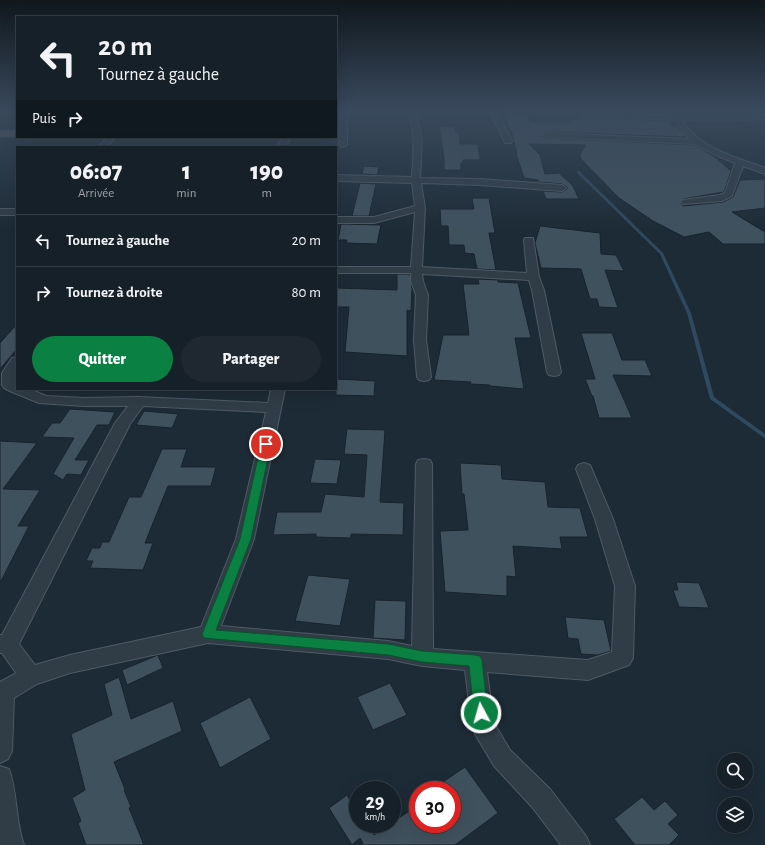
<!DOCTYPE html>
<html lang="fr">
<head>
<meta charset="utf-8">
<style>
	body { margin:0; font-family:"Alegreya Sans",sans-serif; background:#1f2830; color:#f1f3f6; height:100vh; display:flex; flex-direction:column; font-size:15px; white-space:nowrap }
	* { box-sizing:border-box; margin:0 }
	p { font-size:13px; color:#9ea3a8 }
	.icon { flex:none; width:22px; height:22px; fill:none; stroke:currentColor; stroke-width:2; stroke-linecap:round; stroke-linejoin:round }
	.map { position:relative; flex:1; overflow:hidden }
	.panel { position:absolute; left:16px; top:146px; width:321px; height:244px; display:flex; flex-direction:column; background:#162028; border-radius:0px; box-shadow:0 4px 16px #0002,0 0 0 1px #353e45 }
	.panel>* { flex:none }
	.top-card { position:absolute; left:16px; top:16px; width:321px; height:122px; border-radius:0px; box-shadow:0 4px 16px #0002,0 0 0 1px #353e45; background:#162028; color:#f1f3f6; overflow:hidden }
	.fabs { position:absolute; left:717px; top:753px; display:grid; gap:8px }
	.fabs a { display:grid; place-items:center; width:36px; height:36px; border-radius:50%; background:#162028; box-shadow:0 4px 16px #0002,0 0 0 1px #353e45; font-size:20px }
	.speed { position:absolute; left:349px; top:781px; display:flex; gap:8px; font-size:20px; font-weight:700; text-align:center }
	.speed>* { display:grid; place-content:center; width:52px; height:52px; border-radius:50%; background:#162028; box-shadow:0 4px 16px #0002,0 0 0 1px #353e45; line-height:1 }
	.speed small { font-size:10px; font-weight:400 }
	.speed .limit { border:6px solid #d22; background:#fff; color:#111 }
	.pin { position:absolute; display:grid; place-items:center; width:34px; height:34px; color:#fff; margin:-17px; border:2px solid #fff; border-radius:50%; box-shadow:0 1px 4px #0007 }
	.me { position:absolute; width:44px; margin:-22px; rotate:354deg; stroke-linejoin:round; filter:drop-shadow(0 0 3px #0008) }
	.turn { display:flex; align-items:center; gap:14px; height:84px; padding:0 16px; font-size:18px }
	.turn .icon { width:52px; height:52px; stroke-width:2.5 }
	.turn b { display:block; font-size:28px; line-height:34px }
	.then { display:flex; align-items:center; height:38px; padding:0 16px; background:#0003; gap:8px; font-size:15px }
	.eta { display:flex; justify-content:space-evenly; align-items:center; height:68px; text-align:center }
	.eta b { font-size:24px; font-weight:800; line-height:28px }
	.cta { display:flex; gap:8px; margin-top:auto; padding:8px 16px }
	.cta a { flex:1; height:46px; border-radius:24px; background:#0b8043; color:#fff; font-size:16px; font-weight:800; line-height:46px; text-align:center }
	.cta a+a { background:#1f2830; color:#f1f3f6 }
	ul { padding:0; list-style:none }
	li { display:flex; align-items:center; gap:12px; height:52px; padding:0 16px; border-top:1px solid #353e45 }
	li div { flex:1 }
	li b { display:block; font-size:15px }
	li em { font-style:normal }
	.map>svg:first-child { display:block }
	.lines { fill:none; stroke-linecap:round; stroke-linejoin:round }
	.stream { fill:#2f495f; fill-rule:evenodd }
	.building { fill:#40515e; stroke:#18232c }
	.minor-casing { stroke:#4e5a65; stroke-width:2 }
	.trunk-casing { stroke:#3b4750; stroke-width:2 }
	.minor { fill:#303c46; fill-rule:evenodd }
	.trunk { fill:#5e5c5a; fill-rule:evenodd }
	.route { fill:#0b8043; stroke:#07532c }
</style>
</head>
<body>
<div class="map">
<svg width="765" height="845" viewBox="0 0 765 845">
	<rect width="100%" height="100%" fill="#1d2b36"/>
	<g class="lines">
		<path class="stream" d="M577 171H579L663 253 691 313 714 397 765 434V438L763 437 710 399 687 313 660 254 577 173Z"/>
	</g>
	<g class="building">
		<path d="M503 114H525L530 121 535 122 572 121 571 118 579 119 578 117 669 121 673 126H677L686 137 546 132 541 136 546 138 695 145 715 157 731 171 724 192 683 199 680 202 683 206 723 202 733 197 740 180 765 179V208L732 212 765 232V244H723L709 232 684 237 653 221 619 198 581 159 580 154 586 145 529 144 540 155 545 174 559 173 573 186 579 199H546L543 191 562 192 567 189V187L562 184 538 182V180L524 178 516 154H517L512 134Z"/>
		<path d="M439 126 455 127 456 132H460V144H478L480 160H463V163H461V170H444V158Z"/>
		<path d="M364 166 379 167 377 175 362 174Z"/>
		<path d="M360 183 376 184 369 216H352Z"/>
		<path d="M472 198H489L495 233H489L496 270 477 269 474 254 465 253 464 245H449L448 226H441L440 209H474Z"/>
		<path d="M341 224 381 225 377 244 346 243 347 240H338Z"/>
		<path d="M540 226 600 233 601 254 616 255 624 271 605 270 618 308 599 307 597 299H590L581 269 541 268 535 243Z"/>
		<path d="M397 274H410L412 288 411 311 407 310V356L345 352 349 307H336V288L397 290Z"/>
		<path d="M478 279 498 280V282L518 283 531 338H515L524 389 490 386V385L470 384 471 382 434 380 443 335H469L463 284H479Z"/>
		<path d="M17 324V349L0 369V343Z"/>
		<path d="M581 333H612L622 360H645L652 376 613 375 632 418H599L593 396H592L585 379H595Z"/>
		<path d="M336 379 375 381 374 396 336 395Z"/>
		<path d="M70 409 115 412 109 425H97L75 460H89L81 475 67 474 63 480 53 474 74 438 42 437 52 423H60Z"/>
		<path d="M144 411 178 414 172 428 136 425Z"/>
		<path d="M347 429 385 430 380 502 404 503 403 535 351 534V538L316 537V534L273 535 277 512H321L325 494 364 497 367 455 344 454Z"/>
		<path d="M0 441 37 443 3 489 40 490 18 526H29L0 583Z"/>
		<path d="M162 449H187L181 467H216L211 486H168L145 543H153L143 570 90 568 93 561H86L92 548H100L102 542H109L129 497H141Z"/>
		<path d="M315 459 341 460 337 484 310 483Z"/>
		<path d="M460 463 501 465 502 479 545 482 548 507 580 508 588 537H560L562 549 513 546 516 577 507 576V596L445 592 440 531 468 530 464 494H462Z"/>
		<path d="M308 575 350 579 340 626 295 621Z"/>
		<path d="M676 582 699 583 709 608 679 607 673 590H678Z"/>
		<path d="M375 600 406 601 405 640 373 638Z"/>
		<path d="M565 617 604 620 611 651 598 655 581 654 578 639 568 638Z"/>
		<path d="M158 655 163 668 127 685 122 670Z"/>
		<path d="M119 677 131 719 173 701 182 731 114 762 125 789 124 790 131 807 129 808 144 845H86L78 823 81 821 72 798 85 790 71 734 112 715 104 684Z"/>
		<path d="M390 683 407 715 373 730 357 697Z"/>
		<path d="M250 697 271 739 220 768 200 723Z"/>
		<path d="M465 767 498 813 455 845H360L363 843 360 838 352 845 329 808 347 795 358 812V824H379L371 831 374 835 418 805V824H452V790H431Z"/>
		<path d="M642 797 654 810 665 801 678 815 668 824 679 835 669 845H635L614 819Z"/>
	</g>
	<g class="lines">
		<g class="minor-casing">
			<g id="minor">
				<path d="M340 112H347V145L343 147 339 145Z"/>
				<path d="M407 112H414C425 134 421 154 420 178L480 179 562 185 566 188 562 191 480 185 421 183 425 208 422 267 527 273 524 240 525 238H533L539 277 544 290 561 372 559 375 554 376 549 375 547 372 532 290 529 280 422 274 423 281 428 295 426 340 431 377 429 380 424 381 419 380 417 377 414 340 416 295 411 281V273H336V267H411L415 212 374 223H336V217H374L415 206 412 183 336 181V175L412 177C413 154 417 134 407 112Z"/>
				<path d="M490 112H497L512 141 511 143H505Z"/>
				<path d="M537 112H622L672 116 671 112H678L680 116 727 117 765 115V119L727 121 682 120C699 149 736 157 765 168V174L743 166 732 196 722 201 683 204 681 202 683 200 720 195 725 193 735 163 713 154 695 144 546 137 542 135 546 133 689 139 675 120 540 114Z"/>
				<path d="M108 137H116L106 147H98Z"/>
				<path d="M283 137H291L285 147H277Z"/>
				<rect x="0" y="209" width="17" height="6"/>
				<path d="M17 357V389H30L46 396 84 398 139 397 268 403 271 389H285L254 539 221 626 388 641 412 646 416 464 418 460 424 459 430 460 432 464 433 649 588 660 612 652 615 586 595 519 576 469 578 465 584 463 590 465 613 519 635 586 633 658 629 665 588 680 487 672 494 723 510 750 550 789 586 836 590 845H561L532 807 494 766 475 734 472 726 465 670 422 666 388 659 208 643 70 673 37 684 14 698 12 751 8 759 0 763V682L16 673 2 653H0V635H2L115 423 128 406H84L39 403 12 392 4 388 2 385V373L12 358ZM143 406 266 412 236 539 201 627 70 655 35 665 19 644 130 424Z"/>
				<path d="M0 766 9 769C18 793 15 821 24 845H0Z"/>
			</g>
		</g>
		<g class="trunk-casing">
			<path id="trunk" d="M17 130V136L0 137V131Z"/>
		</g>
		<use href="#minor" class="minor"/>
		<use href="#trunk" class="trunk"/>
	</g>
	<linearGradient id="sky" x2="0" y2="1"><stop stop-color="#10181e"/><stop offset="0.48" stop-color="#3a4a5d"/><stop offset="1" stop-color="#3a4a5d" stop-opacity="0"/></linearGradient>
	<rect width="765" height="231" fill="url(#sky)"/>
	<path class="route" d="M266 441 271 444 251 539 216 630 388 644 422 651 475 655 480 656 482 660 488 713 486 718 481 719 476 718 474 713 469 666 422 662 388 655 204 638 202 634 240 539 261 444Z"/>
</svg>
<div class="fabs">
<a><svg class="icon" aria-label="search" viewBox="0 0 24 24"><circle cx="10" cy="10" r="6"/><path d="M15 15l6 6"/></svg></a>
<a><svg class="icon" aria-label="layers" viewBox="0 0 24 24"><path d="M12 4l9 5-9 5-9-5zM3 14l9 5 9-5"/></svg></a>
</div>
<div class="speed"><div>29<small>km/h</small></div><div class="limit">30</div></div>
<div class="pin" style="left:266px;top:444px;background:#d93025"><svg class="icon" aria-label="arrive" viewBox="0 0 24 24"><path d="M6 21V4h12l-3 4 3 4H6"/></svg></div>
<svg class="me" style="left:481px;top:713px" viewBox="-20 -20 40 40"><circle r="17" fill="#0b8043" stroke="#fff" stroke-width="3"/><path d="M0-11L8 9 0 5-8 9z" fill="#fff"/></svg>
<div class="top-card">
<div class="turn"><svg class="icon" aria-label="left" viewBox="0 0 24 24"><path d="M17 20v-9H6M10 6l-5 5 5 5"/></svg><div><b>20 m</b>Tournez à gauche</div></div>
<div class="then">Puis<svg class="icon" aria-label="right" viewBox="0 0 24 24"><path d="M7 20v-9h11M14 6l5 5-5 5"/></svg></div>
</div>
<section class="panel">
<div class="eta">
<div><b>06:07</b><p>Arrivée</p></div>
<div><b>1</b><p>min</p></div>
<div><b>190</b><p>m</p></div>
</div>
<ul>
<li><svg class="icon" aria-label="left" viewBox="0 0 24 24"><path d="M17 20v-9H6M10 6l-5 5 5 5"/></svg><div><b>Tournez à gauche</b></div><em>20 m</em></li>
<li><svg class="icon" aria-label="right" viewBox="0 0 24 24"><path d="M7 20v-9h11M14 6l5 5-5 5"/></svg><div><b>Tournez à droite</b></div><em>80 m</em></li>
</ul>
<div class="cta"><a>Quitter</a><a>Partager</a></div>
</section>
</div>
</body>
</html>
